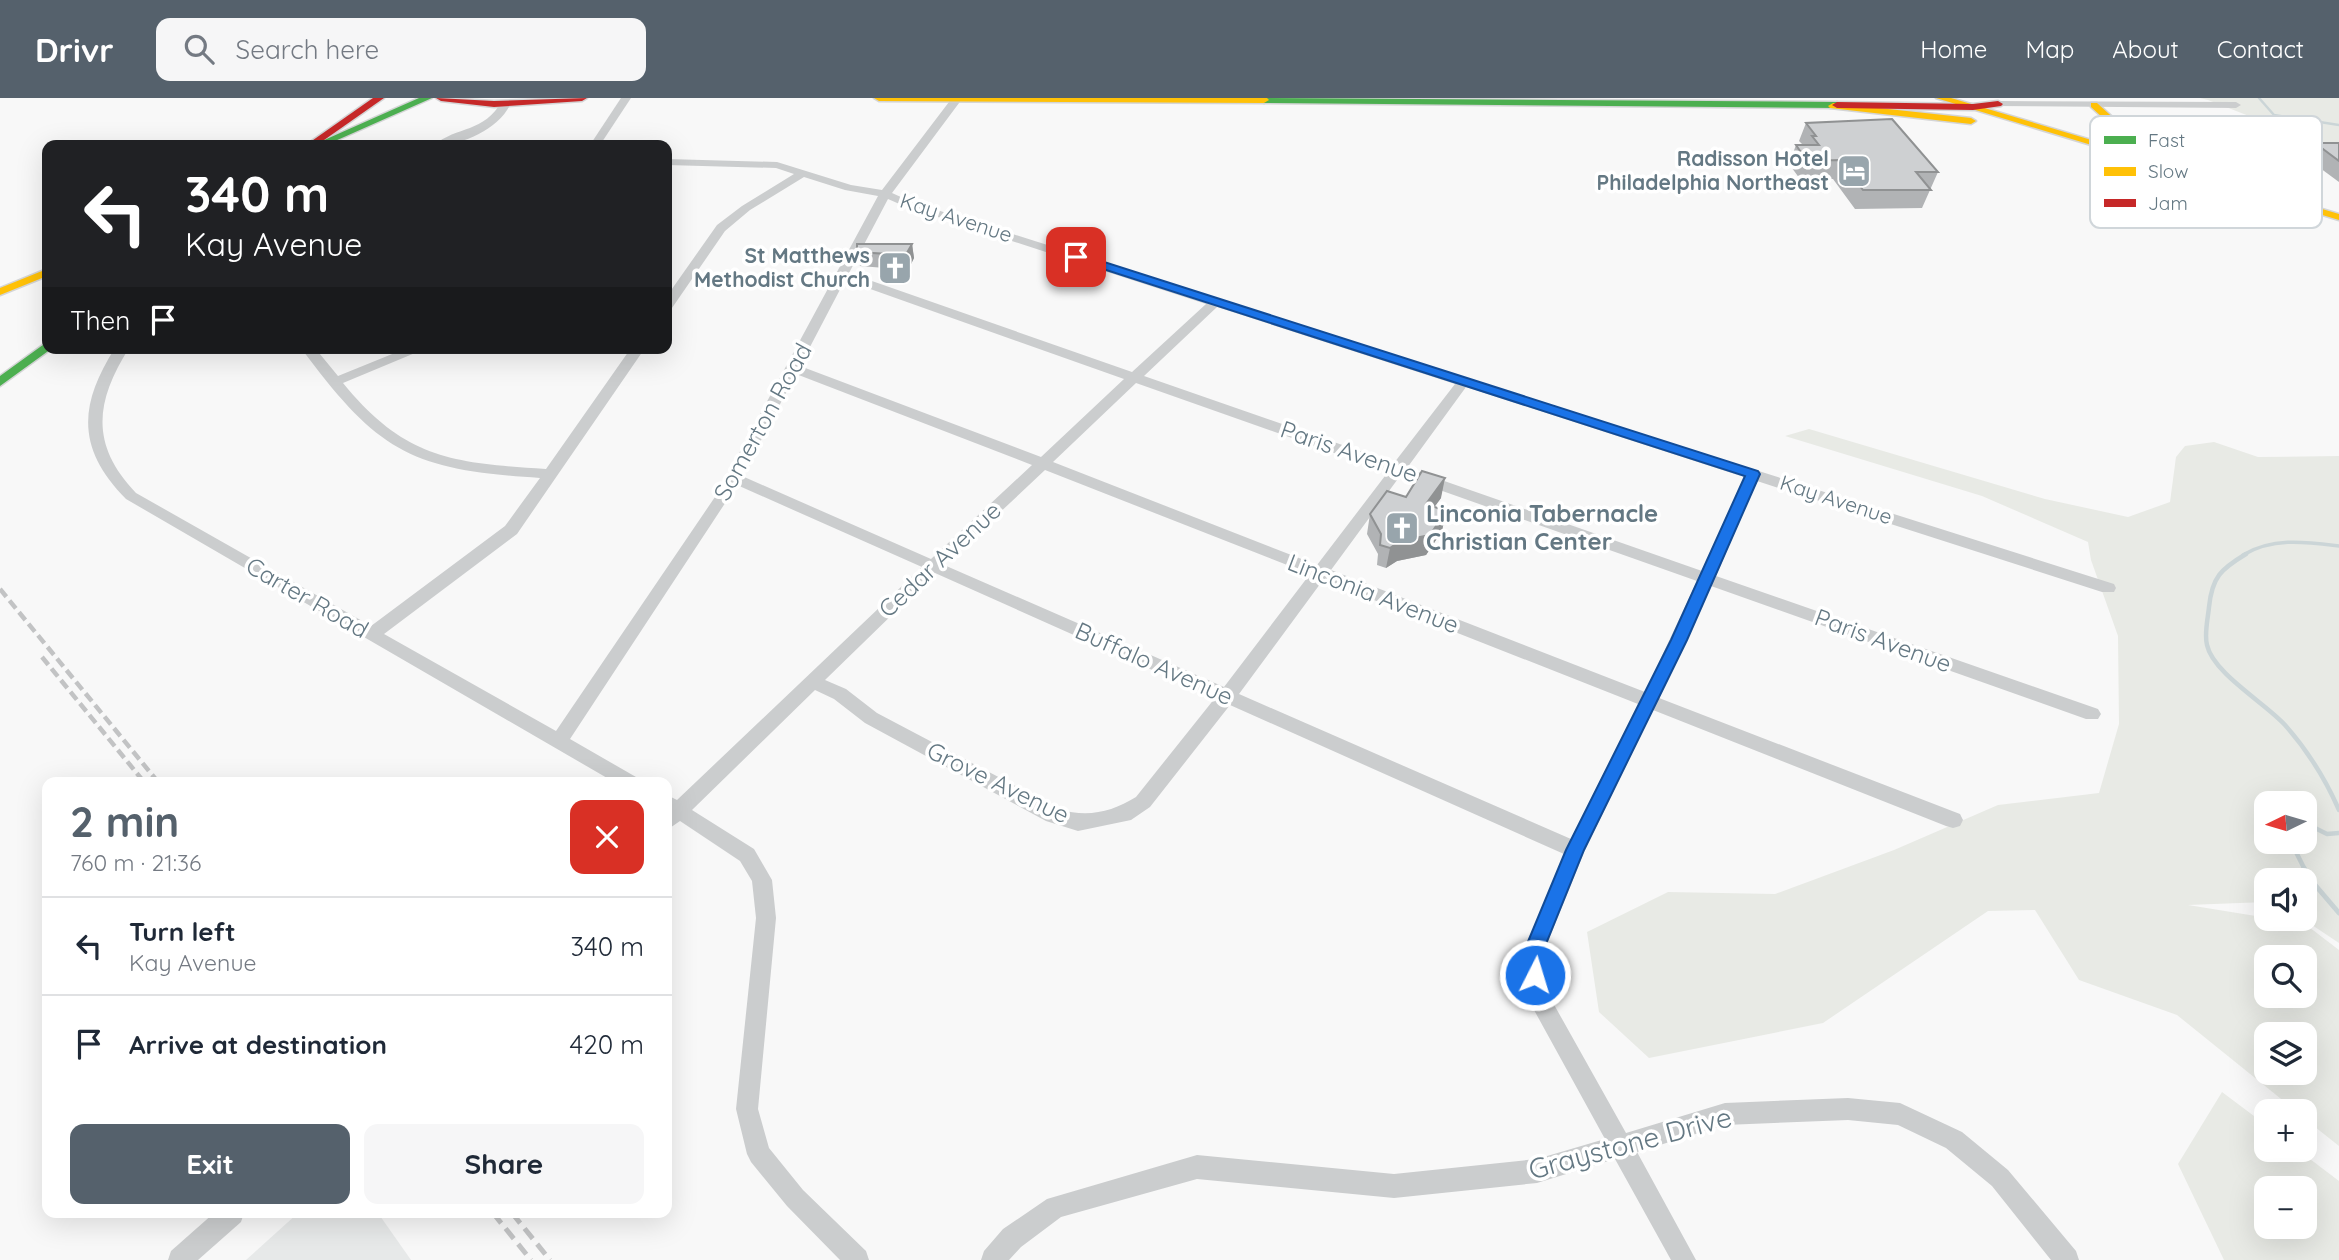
<!DOCTYPE html>
<html lang="en">
<head>
<meta charset="utf-8">
<style>
	body { margin:0; font-family:Quicksand,sans-serif; background:#f6f6f7; color:#1f2937; height:100vh; display:flex; flex-direction:column; font-size:26px; white-space:nowrap }
	* { box-sizing:border-box; margin:0 }
	p { font-size:23px; color:#747a83 }
	.icon { flex:none; width:38px; height:38px; fill:none; stroke:currentColor; stroke-width:2; stroke-linecap:round; stroke-linejoin:round }
	.map { position:relative; flex:1; overflow:hidden }
	.details { position:absolute; left:42px; top:679px; width:630px; height:441px; display:flex; flex-direction:column; background:#fff; border-radius:14px; box-shadow:0 7px 28px #0002 }
	.details>* { flex:none }
	.hud { position:absolute; left:42px; top:42px; width:630px; height:214px; border-radius:14px; box-shadow:0 7px 28px #0002; background:#202124; color:#fff; overflow:hidden }
	.needle { width:46px; rotate:265deg }
	.tools { position:absolute; left:2254px; top:693px; display:grid; gap:14px }
	.tools a { display:grid; place-items:center; width:63px; height:63px; border-radius:14px; background:#fff; box-shadow:0 7px 28px #0002; font-size:35px }
	.pin { position:absolute; display:grid; place-items:center; width:60px; height:60px; color:#fff; margin:-30px; border-radius:14px; box-shadow:0 4px 10px #0006 }
	.me { position:absolute; width:77px; margin:-38px; rotate:5deg; stroke-linejoin:round; filter:drop-shadow(0 0 5px #0008) }
	.turn { display:flex; align-items:center; gap:24px; height:147px; padding:0 28px; font-size:32px }
	.turn .icon { width:91px; height:91px; stroke-width:2.5 }
	.turn b { display:block; font-size:49px; line-height:60px }
	.then { display:flex; align-items:center; height:66px; padding:0 28px; background:#0003; gap:14px; font-size:26px }
	.round { display:grid; place-items:center; flex:none; width:74px; height:74px; border-radius:14px; background:#f6f6f7 }
	.head { display:flex; align-items:center; justify-content:space-between; height:119px; padding:0 28px }
	h1 { font-size:42px; font-weight:700; line-height:52px; color:#55616c }
	.action { display:flex; gap:14px; margin-top:auto; padding:14px 28px }
	.action a { flex:1; height:80px; border-radius:14px; background:#55616c; color:#fff; font-size:28px; font-weight:700; line-height:80px; text-align:center }
	.action a+a { background:#f6f6f7; color:#1f2937 }
	ul { padding:0; list-style:none }
	li { display:flex; align-items:center; gap:21px; height:98px; padding:0 28px; border-top:2px solid #e0e1e3 }
	li div { flex:1 }
	li b { display:block; font-size:26px }
	li em { font-style:normal }
	header { display:flex; align-items:center; gap:42px; box-sizing:border-box; height:98px; padding:0 35px; background:#55616c; color:#fff }
	header strong { font-size:33px }
	nav { display:flex; gap:38px; margin-inline-start:auto; font-size:24px }
	.search { width:490px; height:63px; background:#f6f6f7; display:flex; align-items:center; gap:18px; box-sizing:border-box; padding:0 24px; border-radius:14px; color:#747a83; font-size:26px }
	.map>svg:first-child { display:block }
	.built { fill:#e7e9e9 }
	.green { fill:#e8eae5; fill-rule:evenodd }
	.lines { fill:none; stroke-linecap:round; stroke-linejoin:round }
	.stream-far3 { stroke:#cbd5d7; stroke-width:2.5 }
	.stream-far2 { stroke:#cbd5d7; stroke-width:3.5 }
	.stream-far1 { stroke:#cbd5d7; stroke-width:4.5 }
	.stream { stroke:#cbd5d7; stroke-width:5 }
	.fast-casing { stroke:#d4d5d6; stroke-width:3 }
	.slow-casing { stroke:#d4d5d6; stroke-width:3 }
	.jam-casing { stroke:#d4d5d6; stroke-width:3 }
	.street { fill:#cbcdce; fill-rule:evenodd }
	.fast { fill:#4caf50; fill-rule:evenodd }
	.slow { fill:#ffc107; fill-rule:evenodd }
	.jam { fill:#c62828; fill-rule:evenodd }
	.rail-far1 { stroke:#c2c3c4; stroke-width:4.5; stroke-dasharray:10 5; stroke-linecap:butt }
	.rail { stroke:#c2c3c4; stroke-width:5; stroke-dasharray:13 7; stroke-linecap:butt }
	.wall { fill:#b1b3b5 }
	.shaded-wall { fill:#909293 }
	.building { fill:#ced0d2; stroke:#909293; stroke-width:2 }
	.route { fill:#1a73e8; stroke:#114b97; stroke-width:2 }
	.labels { text-anchor:middle; stroke-width:7; stroke-linejoin:round; paint-order:stroke }
	.far-poi-label { font-size:21px; font-weight:bold; fill:#647883; stroke:#fff; text-anchor:end }
	.far-street-label { font-size:21px; fill:#647883; stroke:#fff }
	.street-label { font-size:24px; fill:#647883; stroke:#fff }
	.poi-label { font-size:24px; font-weight:bold; fill:#647883; stroke:#fff; text-anchor:start }
	.near-street-label { font-size:28px; fill:#647883; stroke:#fff }
	.key { fill:#fff; stroke:#d0d6da; stroke-width:2 }
	.key-label { font-size:19px; fill:#647883 }
</style>
</head>
<body>
<header>
<strong>Drivr</strong>
<div class="search"><svg class="icon" aria-label="search" viewBox="0 0 24 24"><circle cx="10" cy="10" r="6"/><path d="M15 15l6 6"/></svg>Search here</div>
<nav><a>Home</a><a>Map</a><a>About</a><a>Contact</a></nav>
</header>
<div class="map">
<svg width="2339" height="1162" viewBox="0 0 2339 1162">
	<rect width="100%" height="100%" fill="#f8f8f8"/>
	<path class="built" d="M298 1115H378L411 1162H246Z"/>
	<g class="green">
		<path d="M2200 0H2339V53L2208 2Z"/>
		<path d="M1809 331 2045 401 2128 419 2170 404 2176 359 2185 348 2214 344 2258 359 2339 358V845L2303 821 2305 782H2266V804L2188 807 2305 826 2339 852V1048L2305 1021V1013H2296L2177 917 2079 882 2035 812 1988 813 1823 925 1649 960 1599 914 1587 834 1668 794 1775 796 1894 752 1998 707 2099 695 2119 626 2118 538 2091 462 2088 444 1982 398 1785 338ZM2266 705H2305V744H2266ZM2266 859H2305V898H2266ZM2266 936H2305V975H2266Z"/>
		<path d="M2222 994 2266 1027V1052H2298L2339 1083V1162H2224L2178 1066ZM2266 1090H2305V1129H2266Z"/>
	</g>
	<g class="lines">
		<path class="stream-far3" d="M2259 0 2274 17 2339 27"/>
		<path class="stream-far2" d="M2243 457C2273 439 2306 444 2339 448"/>
		<g class="stream-far1">
			<path d="M2246 456C2221 471 2212 479 2209 509 2208 520 2204 536 2207 547 2213 575 2265 605 2285 627 2308 653 2325 680 2339 712"/>
			<path d="M2305 725 2327 736 2339 735"/>
			<path d="M2291 744 2305 772"/>
		</g>
		<path class="stream" d="M2304 770 2310 781 2339 815"/>
		<g class="fast-casing">
			<g id="fast">
				<path d="M419 0H432L326 47H313Z"/>
				<path d="M1261 0 1837 4 1842 7 1837 10 1264 5 1259 2Z"/>
				<path d="M47 244V250L51 251 0 288V278Z"/>
			</g>
		</g>
		<g class="slow-casing">
			<g id="slow">
				<path d="M874 0H1267L1269 2 1264 5 879 3Z"/>
				<path d="M1936 0H1951L2339 116V122Z"/>
				<path d="M1833 5 1971 20 1976 23 1971 26 1830 10 1828 8Z"/>
				<path d="M2091 5H2097L2130 35 2162 52 2154 54 2124 39 2091 9Z"/>
				<path d="M47 171V178L0 197V190Z"/>
			</g>
		</g>
		<g class="jam-casing">
			<g id="jam">
				<path d="M373 0H384L317 47H306Z"/>
				<path d="M436 0 494 3 587 0 582 3 494 9 441 3Z"/>
				<path d="M1998 3 2003 6 2001 8 1973 12 1837 10 1832 7 1837 4 1973 6Z"/>
			</g>
		</g>
		<g class="street">
			<path d="M621 0H631L600 47H590Z"/>
			<path d="M952 0 962 1 892 95 912 104 2114 486 2116 490 2114 494H2102L1757 383 1716 478 2098 611 2101 616 2098 621H2086L1711 488 1659 600 1960 716 1963 722 1960 728 1953 730 1946 728 1653 612 1585 752 1547 846 1546 877 1552 903 1626 1035 1725 1005 1848 1000 1900 1005 1962 1034 2008 1072 2076 1153 2079 1162H2051L1992 1088 1946 1050 1898 1027 1848 1022 1725 1027 1637 1054 1696 1162H1671L1615 1061 1537 1085 1394 1100 1197 1081 1061 1119 1021 1149 1009 1162H981L984 1153 1003 1131 1047 1101 1197 1057 1394 1076 1537 1061 1605 1041 1534 912 1524 877 1527 846 1564 756 1230 607 1150 709 1131 722 1078 733 1046 723 865 625 834 601 815 592 692 712 754 751 772 782 776 820 758 1011 769 1050 803 1092 866 1153 869 1162H840L787 1108 751 1064 747 1056 736 1011 756 820 752 783 740 763 680 723 667 732V697L677 702 922 469 737 387 570 641 636 679 638 684H614L126 401C77 351 78 308 115 250H129C95 304 90 347 136 395L371 528 505 428 540 380C411 372 378 354 301 250H315L338 278 407 250H427L343 285C405 361 453 365 546 371L631 250H645L517 436 384 536 556 633 717 396 878 98 845 92 804 79 750 112 725 133 672 210 667 211V198L717 127 742 108 794 76 776 70 667 67V61L777 64 851 87 882 92ZM888 101 904 108 1206 206 1132 274 849 175ZM845 182 1124 281 1041 359 800 268ZM1217 209 1455 286 1394 365 1144 278ZM796 276 1032 367 931 461 742 378ZM1136 285 1388 374 1317 467 1053 364ZM1466 289 1744 379 1702 473 1407 370ZM1045 372 1310 476 1224 589 944 467ZM1400 378 1697 483 1645 594 1331 472ZM935 475 1215 600 1136 699C1112 714 1087 720 1059 711L877 615 846 591 825 582ZM1323 482 1638 606 1571 741 1239 596Z"/>
			<path d="M502 3 511 5C499 32 461 48 434 47 457 28 484 35 502 3Z"/>
			<path d="M1998 3 2236 4 2241 7 2236 10 1994 8 1993 6Z"/>
			<path d="M214 1115H244L241 1124 198 1162H168L171 1153Z"/>
		</g>
		<use href="#fast" class="fast"/>
		<use href="#slow" class="slow"/>
		<use href="#jam" class="jam"/>
		<g class="rail-far1">
			<path d="M0 491 158 684"/>
			<path d="M42 559 144 684"/>
		</g>
		<g class="rail">
			<path d="M493 1115 531 1162"/>
			<path d="M512 1115 550 1162"/>
		</g>
	</g>
	<g class="wall">
		<path d="M1806 25 1938 74 1922 110 1855 111 1833 81H1800L1789 66 1796 47H1803L1799 43Z"/>
		<path d="M2315 45H2339V84L2305 59Z"/>
		<path d="M2260 99 2241 128 2198 115 2207 101Z"/>
		<path d="M912 146 914 160 903 182 886 181 885 170 860 168 857 154Z"/>
		<path d="M1406 399 1441 400 1434 409 1446 413 1442 433 1426 457 1397 463 1386 470 1377 467 1378 456 1367 436 1370 416Z"/>
	</g>
	<g class="shaded-wall">
		<path d="M912 146 914 160 903 182 900 167Z"/>
		<path d="M1445 380 1441 400 1422 426 1426 406Z"/>
		<path d="M1446 413 1442 433 1426 457 1397 463 1386 470 1390 450Z"/>
	</g>
	<g class="building">
		<path d="M1892 21 1938 74H1916L1931 92H1863L1840 62 1807 63 1796 47H1819L1812 38H1816L1806 25Z"/>
		<path d="M2315 45H2339V63Z"/>
		<path d="M857 146H912L900 167 884 166 888 156 857 154Z"/>
		<path d="M1422 373 1445 380 1426 406 1446 413 1430 437 1400 443 1390 450 1380 447 1381 436 1370 416 1387 393 1406 399Z"/>
	</g>
	<path class="route" d="M1076 155 1758 373 1760 376 1687 542 1584 752 1546 846 1542 883 1535 886 1528 883 1525 877 1527 846 1566 752 1671 542 1745 378 1072 161V156Z"/>
	<defs>
		<g id="hotel-square" transform="scale(1.75)"><rect x="-9" y="-9" width="18" height="18" rx="4" fill="#98a5ac" stroke="#fff"/><path d="M-6-4.5h1.5V1H6V5H4.5V3h-9V5H-6ZM-4 0a1.8 1.8 0 1 1 3.6 0ZM.5 0V-2.5h3Q6-2.5 6 0Z" fill="#fff"/></g>
		<g id="church-square" transform="scale(1.75)"><rect x="-9" y="-9" width="18" height="18" rx="4" fill="#98a5ac" stroke="#fff"/><path d="M-1.2-6h2.4v3.5h3.3v2.4h-3.3V6h-2.4V-.1h-3.3v-2.4h3.3Z" fill="#fff"/></g>
	</defs>
	<g fill-rule="evenodd">
		<use href="#hotel-square" x="1854" y="73"/>
		<use href="#church-square" x="895" y="170"/>
		<use href="#church-square" x="1402" y="430"/>
	</g>
	<g class="labels">
		<g class="far-poi-label">
			<text x="1829" y="68">Radisson Hotel<tspan x="1829" dy="24">Philadelphia Northeast</tspan></text>
			<text x="870" y="165">St Matthews<tspan x="870" dy="24">Methodist Church</tspan></text>
		</g>
		<g class="far-street-label">
			<text transform="translate(956 120) rotate(18)" y="7">Kay Avenue</text>
			<text transform="translate(1836 402) rotate(18)" y="7">Kay Avenue</text>
		</g>
		<g class="street-label">
			<text transform="translate(763 324) rotate(-61)" y="8">Somerton Road</text>
			<text transform="translate(1349 354) rotate(19)" y="8">Paris Avenue</text>
			<text transform="translate(940 462) rotate(-43)" y="8">Cedar Avenue</text>
			<text transform="translate(1373 496) rotate(21)" y="8">Linconia Avenue</text>
			<text transform="translate(307 500) rotate(30)" y="8">Carter Road</text>
			<text transform="translate(1883 543) rotate(20)" y="8">Paris Avenue</text>
			<text transform="translate(1154 566) rotate(24)" y="8">Buffalo Avenue</text>
			<text transform="translate(998 685) rotate(26)" y="8">Grove Avenue</text>
		</g>
		<g class="poi-label">
			<text x="1426" y="424">Linconia Tabernacle<tspan x="1426" dy="28">Christian Center</tspan></text>
		</g>
		<g class="near-street-label">
			<text transform="translate(1630 1045) rotate(-15)" y="10">Graystone Drive</text>
		</g>
	</g>
	<rect x="2090" y="18" width="232" height="112" rx="10" class="key"/>
	<rect x="2104" y="38" width="32" height="8" fill="#4caf50"/>
	<rect x="2104" y="69" width="32" height="9" fill="#ffc107"/>
	<rect x="2104" y="101" width="32" height="8" fill="#c62828"/>
	<g class="key-label">
		<text x="2148" y="49">Fast</text>
		<text x="2148" y="80">Slow</text>
		<text x="2148" y="112">Jam</text>
	</g>
</svg>
<div class="tools">
<a><svg class="needle" viewBox="-14 -14 28 28"><path d="M0-13l5 13h-10z" fill="#e53935"/><path d="M0 13l5-13h-10z" fill="#747a83"/></svg></a>
<a><svg class="icon" aria-label="sound" viewBox="0 0 24 24"><path d="M4 9h4l5-4v14l-5-4H4zM17 9q2 3 0 6"/></svg></a>
<a><svg class="icon" aria-label="search" viewBox="0 0 24 24"><circle cx="10" cy="10" r="6"/><path d="M15 15l6 6"/></svg></a>
<a><svg class="icon" aria-label="layers" viewBox="0 0 24 24"><path d="M12 4l9 5-9 5-9-5zM3 14l9 5 9-5"/></svg></a>
<a>+</a>
<a>−</a>
</div>
<div class="pin" style="left:1076px;top:159px;background:#d93025"><svg class="icon" aria-label="arrive" viewBox="0 0 24 24"><path d="M6 21V4h12l-3 4 3 4H6"/></svg></div>
<svg class="me" style="left:1535px;top:877px" viewBox="-20 -20 40 40"><circle r="17" fill="#1a73e8" stroke="#fff" stroke-width="3"/><path d="M0-11L8 9 0 5-8 9z" fill="#fff"/></svg>
<div class="hud">
<div class="turn"><svg class="icon" aria-label="left" viewBox="0 0 24 24"><path d="M17 20v-9H6M10 6l-5 5 5 5"/></svg><div><b>340 m</b>Kay Avenue</div></div>
<div class="then">Then<svg class="icon" aria-label="arrive" viewBox="0 0 24 24"><path d="M6 21V4h12l-3 4 3 4H6"/></svg></div>
</div>
<section class="details">
<div class="head"><div><h1>2 min</h1><p>760 m · 21:36</p></div><a class="round" style="background:#d93025;color:#fff"><svg class="icon" aria-label="close" viewBox="0 0 24 24"><path d="M6 6l12 12M18 6L6 18"/></svg></a></div>
<ul>
<li><svg class="icon" aria-label="left" viewBox="0 0 24 24"><path d="M17 20v-9H6M10 6l-5 5 5 5"/></svg><div><b>Turn left</b><p>Kay Avenue</p></div><em>340 m</em></li>
<li><svg class="icon" aria-label="arrive" viewBox="0 0 24 24"><path d="M6 21V4h12l-3 4 3 4H6"/></svg><div><b>Arrive at destination</b></div><em>420 m</em></li>
</ul>
<div class="action"><a>Exit</a><a>Share</a></div>
</section>
</div>
</body>
</html>
